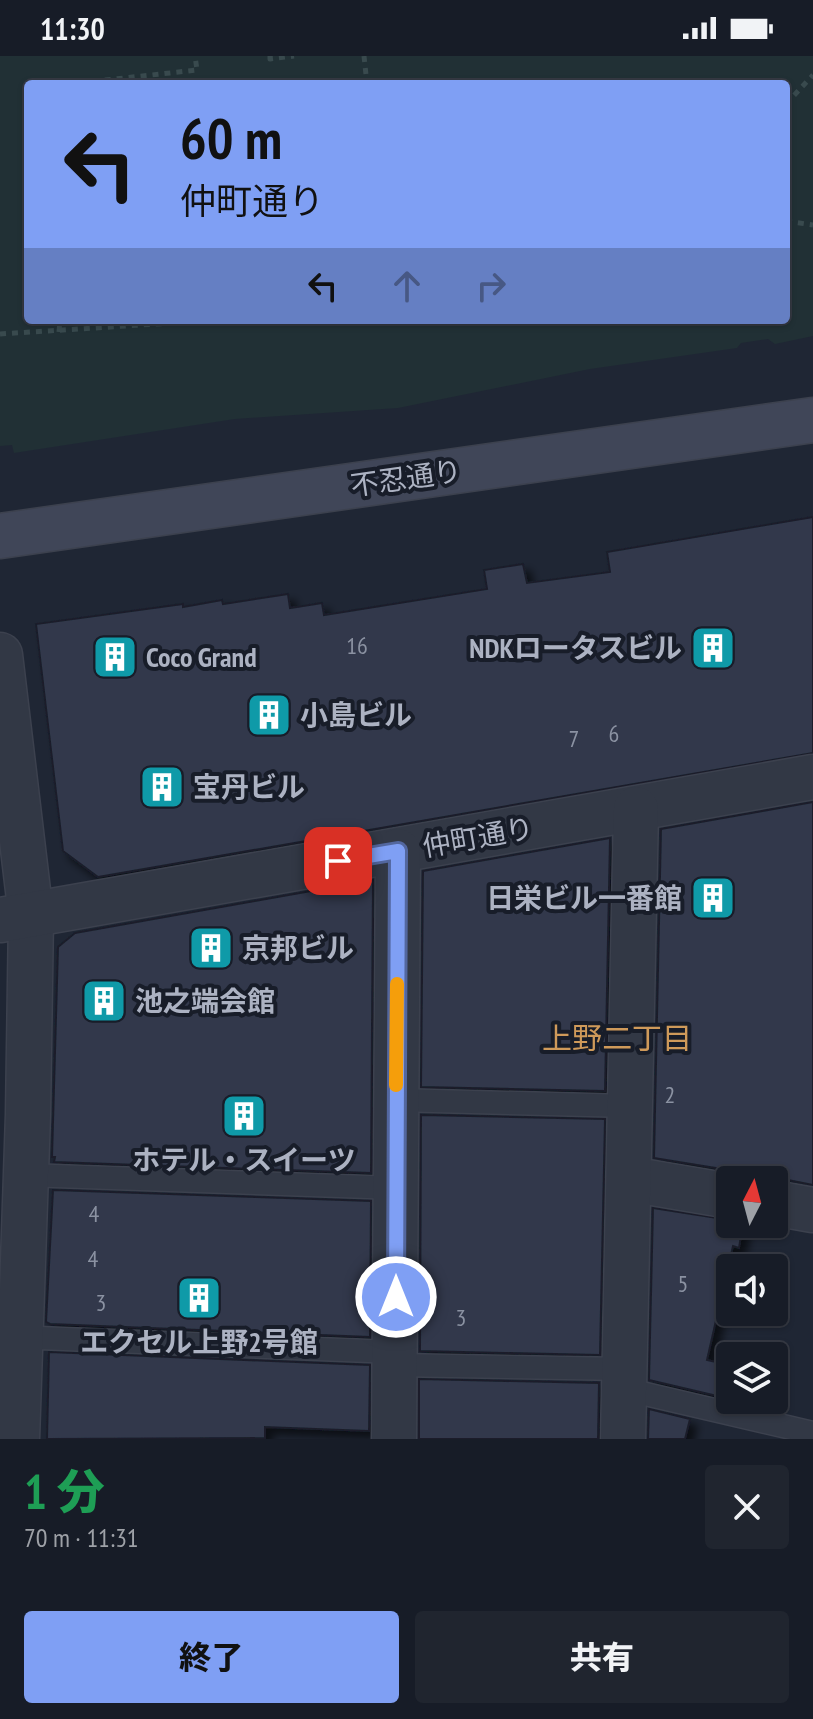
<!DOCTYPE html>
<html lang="ja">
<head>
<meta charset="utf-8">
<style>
	body { margin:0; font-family:"PT Sans Narrow","Noto Sans JP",sans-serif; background:#20252f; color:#f1f3f6; height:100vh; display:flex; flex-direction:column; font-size:30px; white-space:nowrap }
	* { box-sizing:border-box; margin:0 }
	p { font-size:26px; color:#9ea1a7 }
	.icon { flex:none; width:44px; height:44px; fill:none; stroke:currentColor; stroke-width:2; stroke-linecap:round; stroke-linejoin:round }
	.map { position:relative; height:1383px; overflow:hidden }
	.details { display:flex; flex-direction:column; background:#171c27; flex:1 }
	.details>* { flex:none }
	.guide { position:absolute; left:24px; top:24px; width:766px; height:244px; border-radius:8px; box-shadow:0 2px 6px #0004,0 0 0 2px #363a44; background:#7f9ff4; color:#111; overflow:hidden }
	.needle { width:52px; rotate:6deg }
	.fabs { position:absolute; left:716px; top:1110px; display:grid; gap:16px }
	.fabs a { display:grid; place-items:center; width:72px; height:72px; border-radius:8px; background:#171c27; box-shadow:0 2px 6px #0004,0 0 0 2px #363a44; font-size:40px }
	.pin { position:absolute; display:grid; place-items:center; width:68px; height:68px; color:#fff; margin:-34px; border-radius:16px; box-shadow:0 4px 12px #0006 }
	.me { position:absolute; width:88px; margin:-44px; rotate:0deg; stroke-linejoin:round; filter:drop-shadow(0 0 6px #0008) }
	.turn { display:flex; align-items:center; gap:28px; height:168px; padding:0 24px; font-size:36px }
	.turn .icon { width:104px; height:104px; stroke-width:2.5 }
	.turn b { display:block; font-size:56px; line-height:68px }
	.lanes { display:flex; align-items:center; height:76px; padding:0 24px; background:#0003; justify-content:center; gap:40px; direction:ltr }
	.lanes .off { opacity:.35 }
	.round { display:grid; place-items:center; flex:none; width:84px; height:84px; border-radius:8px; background:#20252f }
	.head { display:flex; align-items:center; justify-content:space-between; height:136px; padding:0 24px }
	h1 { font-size:48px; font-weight:800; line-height:60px; color:#1e9e55 }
	.button { display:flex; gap:16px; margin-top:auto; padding:16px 24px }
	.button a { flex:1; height:92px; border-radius:8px; background:#7f9ff4; color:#111; font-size:32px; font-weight:800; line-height:92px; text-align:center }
	.button a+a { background:#20252f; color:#f1f3f6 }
	.status { display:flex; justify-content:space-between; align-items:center; height:56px; padding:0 40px; background:#171c27; direction:ltr }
	.status svg { height:22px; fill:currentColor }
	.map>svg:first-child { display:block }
	.green { fill:#213035; fill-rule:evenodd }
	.building { fill:#31394b; stroke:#1a1f2b; stroke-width:2; filter:url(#shadow) }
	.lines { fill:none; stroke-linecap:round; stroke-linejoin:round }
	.service-casing { stroke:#3c414e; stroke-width:25 }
	.minor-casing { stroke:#3c414e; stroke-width:47 }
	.secondary-casing { stroke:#3c414e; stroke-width:47 }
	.path { stroke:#394a4e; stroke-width:5; stroke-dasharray:6 6; stroke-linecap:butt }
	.service { stroke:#323845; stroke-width:22 }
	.minor { stroke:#323845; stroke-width:44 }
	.secondary { stroke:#404658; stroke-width:44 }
	.route-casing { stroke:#53679f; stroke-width:20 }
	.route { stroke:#7f9ff4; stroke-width:14 }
	.slow { stroke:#f59e0b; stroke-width:14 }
	.labels { text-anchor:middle; stroke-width:8; stroke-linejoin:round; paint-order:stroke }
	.number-label { font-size:24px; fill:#8b92a2 }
	.street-label { font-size:28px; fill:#acb2c2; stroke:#181d29 }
	.poi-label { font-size:28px; font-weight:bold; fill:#acb2c2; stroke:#181d29; text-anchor:start }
	.neighbourhood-label { font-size:30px; fill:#cf9a5a; stroke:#181d29 }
</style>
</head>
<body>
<div class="status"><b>11:30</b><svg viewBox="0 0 49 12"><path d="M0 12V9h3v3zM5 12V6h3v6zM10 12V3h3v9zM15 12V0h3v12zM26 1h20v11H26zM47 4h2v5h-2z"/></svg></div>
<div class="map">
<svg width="813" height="1383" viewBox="0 0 813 1383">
	<defs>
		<filter id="shadow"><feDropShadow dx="7" dy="7" stdDeviation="4" flood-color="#0009"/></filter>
	</defs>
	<rect width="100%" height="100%" fill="#1f2634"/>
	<path class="green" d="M0 0H813V280L775 288 768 283 741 287 737 292 590 313 398 352 235 363 14 397 12 389 0 390ZM28 28H786V264H28Z"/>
	<g class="building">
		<path d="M813 461V697L98 821 63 795 36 568 183 548V551L222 544 223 548 288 538 290 552 322 547 324 559 487 533 484 514 523 508 527 527 610 516 607 496Z"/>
		<path d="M813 746V1129L778 1122 748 1124 734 1115 654 1102 661 773Z"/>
		<path d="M610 782 605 1035 421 1031 423 815Z"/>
		<path d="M373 824 371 1117 54 1106 55 1101H52L58 891 75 877Z"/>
		<path d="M421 1059 605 1063 600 1299 420 1295Z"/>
		<path d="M53 1134 371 1145 370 1281 50 1268 46 1266Z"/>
		<path d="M653 1152 730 1164V1168H743L739 1192 733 1190 707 1304 730 1309V1343L649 1324Z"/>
		<path d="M49 1296 370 1309 369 1375 265 1371V1382L47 1383Z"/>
		<path d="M419 1323 599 1327 598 1383H419Z"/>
		<path d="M649 1353 690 1363 685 1383H648Z"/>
	</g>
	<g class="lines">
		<g class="service-casing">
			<g id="service">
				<path d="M396 1044 630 1050"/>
				<path d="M26 1119 397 1132"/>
				<path d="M13 1285 39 1282 395 1296"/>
				<path d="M395 1309 625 1313"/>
				<path d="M624 1333 813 1377"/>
			</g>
		</g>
		<g class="minor-casing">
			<g id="minor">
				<path d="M0 599 31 860 28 1058 17 1383"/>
				<path d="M0 864 813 721"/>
				<path d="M629 1123 730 1140"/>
				<path d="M774 1147 813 1154"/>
				<path d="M394 1383 398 795"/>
				<path d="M623 1383 636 753"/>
			</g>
		</g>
		<g class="secondary-casing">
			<path id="secondary" d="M0 480 813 364"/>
		</g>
		<g class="path">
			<path d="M270 0V3L294 0"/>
			<path d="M364 0 367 28"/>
			<path d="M69 28 197 14 195 0"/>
			<path d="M786 48 813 19"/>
			<path d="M786 165 813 169"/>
			<path d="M59 276 60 264"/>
			<path d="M0 278 220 264"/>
		</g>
		<use href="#service" class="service"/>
		<use href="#minor" class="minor"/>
		<use href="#secondary" class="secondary"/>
	</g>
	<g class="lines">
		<g class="route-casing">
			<path id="route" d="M338 805 398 795 396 1241"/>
		</g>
		<use href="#route" class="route"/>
		<path class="slow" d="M396 1029 397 928"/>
	</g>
	<defs>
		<g id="building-square" transform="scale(2.3)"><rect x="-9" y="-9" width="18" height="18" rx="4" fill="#0f9aa8" stroke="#181d29"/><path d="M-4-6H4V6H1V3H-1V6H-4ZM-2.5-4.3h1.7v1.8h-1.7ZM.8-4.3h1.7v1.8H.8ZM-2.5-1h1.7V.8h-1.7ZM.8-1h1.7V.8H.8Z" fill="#fff"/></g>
	</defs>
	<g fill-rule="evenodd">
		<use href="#building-square" x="713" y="592"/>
		<use href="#building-square" x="115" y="601"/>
		<use href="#building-square" x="269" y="659"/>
		<use href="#building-square" x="162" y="731"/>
		<use href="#building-square" x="713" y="842"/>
		<use href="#building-square" x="211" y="892"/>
		<use href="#building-square" x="104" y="945"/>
		<use href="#building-square" x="244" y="1060"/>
		<use href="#building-square" x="199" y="1242"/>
	</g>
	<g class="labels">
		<g class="number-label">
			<text x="357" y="598">16</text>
			<text x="614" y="686">6</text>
			<text x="574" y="691">7</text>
			<text x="670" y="1047">2</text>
			<text x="94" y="1166">4</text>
			<text x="93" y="1211">4</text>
			<text x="683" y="1236">5</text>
			<text x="101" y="1255">3</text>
			<text x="461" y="1270">3</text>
		</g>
		<g class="street-label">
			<text transform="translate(406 422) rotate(-8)" y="10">不忍通り</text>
			<text transform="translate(478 781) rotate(-10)" y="10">仲町通り</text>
		</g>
		<g class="poi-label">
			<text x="682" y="602" text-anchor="end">NDKロータスビル</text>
			<text x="146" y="611">Coco Grand</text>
			<text x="300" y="669">小島ビル</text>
			<text x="193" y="741">宝丹ビル</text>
			<text x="682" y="852" text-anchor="end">日栄ビル一番館</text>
			<text x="242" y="902">京邦ビル</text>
			<text x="135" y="955">池之端会館</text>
			<text x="244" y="1114" text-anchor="middle">ホテル・スイーツ</text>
			<text x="199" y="1296" text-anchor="middle">エクセル上野2号館</text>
		</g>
		<g class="neighbourhood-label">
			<text x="617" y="993">上野二丁目</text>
		</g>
	</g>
</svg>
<div class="fabs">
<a><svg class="needle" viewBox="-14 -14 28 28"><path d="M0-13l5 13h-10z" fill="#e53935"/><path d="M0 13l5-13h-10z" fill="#9ea1a7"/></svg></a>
<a><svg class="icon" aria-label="sound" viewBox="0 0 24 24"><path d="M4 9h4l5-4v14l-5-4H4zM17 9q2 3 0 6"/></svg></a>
<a><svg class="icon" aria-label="layers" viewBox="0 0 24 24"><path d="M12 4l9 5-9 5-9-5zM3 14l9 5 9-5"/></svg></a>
</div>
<div class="pin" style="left:338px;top:805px;background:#d93025"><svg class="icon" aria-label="arrive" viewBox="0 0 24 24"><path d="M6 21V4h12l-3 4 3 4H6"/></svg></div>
<svg class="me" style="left:396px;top:1241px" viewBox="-20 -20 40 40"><circle r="17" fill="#7f9ff4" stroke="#fff" stroke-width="3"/><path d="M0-11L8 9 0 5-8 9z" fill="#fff"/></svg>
<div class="guide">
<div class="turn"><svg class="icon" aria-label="left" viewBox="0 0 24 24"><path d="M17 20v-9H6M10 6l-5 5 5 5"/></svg><div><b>60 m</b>仲町通り</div></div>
<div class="lanes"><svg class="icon" aria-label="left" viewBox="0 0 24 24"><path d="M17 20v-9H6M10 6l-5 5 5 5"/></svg><svg class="icon off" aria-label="ahead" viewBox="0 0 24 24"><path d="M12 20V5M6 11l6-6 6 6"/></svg><svg class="icon off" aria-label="right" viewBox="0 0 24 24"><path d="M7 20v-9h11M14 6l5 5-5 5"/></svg></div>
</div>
</div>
<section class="details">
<div class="head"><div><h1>1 分</h1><p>70 m · 11:31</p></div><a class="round"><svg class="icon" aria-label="close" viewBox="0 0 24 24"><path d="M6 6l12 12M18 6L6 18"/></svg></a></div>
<div class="button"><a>終了</a><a>共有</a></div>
</section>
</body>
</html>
